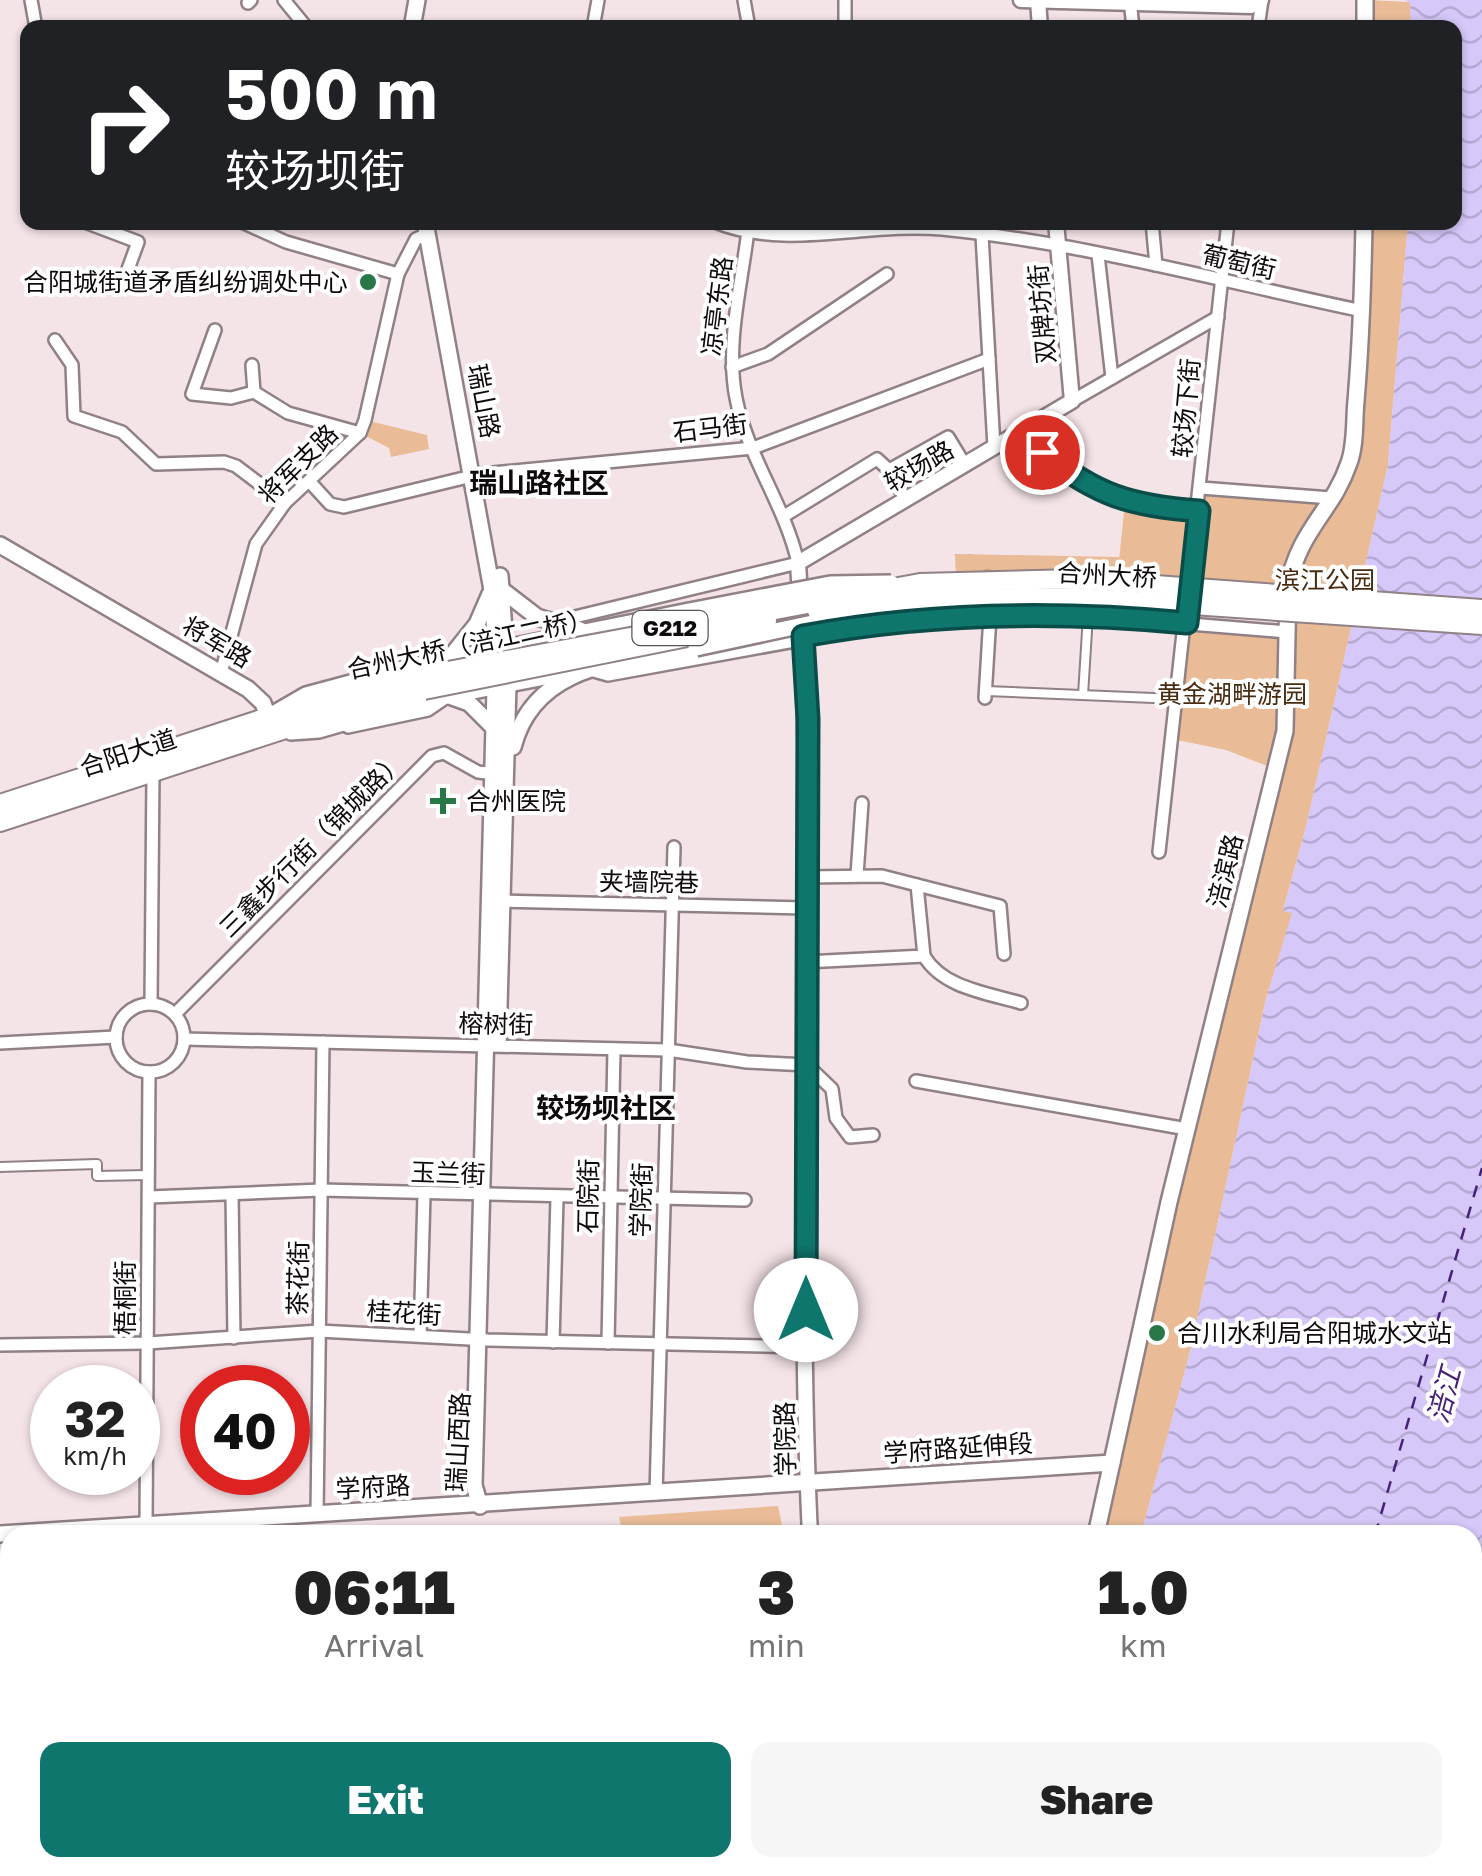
<!DOCTYPE html>
<html lang="en">
<head>
<meta charset="utf-8">
<style>
	body { margin:0; font-family:"Golos Text","Noto Sans SC",sans-serif; background:#f6f6f6; color:#222; height:100vh; display:flex; flex-direction:column; font-size:38px; white-space:nowrap }
	* { box-sizing:border-box; margin:0 }
	p { font-size:32px; color:#767676 }
	.icon { flex:none; width:55px; height:55px; fill:none; stroke:currentColor; stroke-width:2; stroke-linecap:round; stroke-linejoin:round }
	.map { position:relative; flex:1; overflow:hidden }
	.sheet { position:absolute; left:0px; top:1525px; width:1482px; height:352px; display:flex; flex-direction:column; background:#fff; border-radius:30px 30px 0 0; box-shadow:0 2px 8px #0004 }
	.sheet>* { flex:none }
	.banner { position:absolute; left:20px; top:20px; width:1442px; height:210px; border-radius:20px; box-shadow:0 2px 8px #0004; background:#202124; color:#fff; overflow:hidden }
	.speed { position:absolute; left:30px; top:1365px; display:flex; gap:20px; font-size:50px; font-weight:700; text-align:center }
	.speed>* { display:grid; place-content:center; width:130px; height:130px; border-radius:50%; background:#fff; box-shadow:0 2px 8px #0004; line-height:1 }
	.speed small { font-size:25px; font-weight:400 }
	.speed .limit { border:15px solid #d22; background:#fff; color:#111 }
	.pin { position:absolute; display:grid; place-items:center; width:85px; height:85px; color:#fff; margin:-42px; border:5px solid #fff; border-radius:50%; box-shadow:0 2px 10px #0007 }
	.me { position:absolute; width:110px; margin:-55px; rotate:0deg; stroke-linejoin:round; filter:drop-shadow(0 0 8px #0008) }
	.turn { display:flex; align-items:center; gap:35px; height:210px; padding:0 40px; font-size:45px }
	.turn .icon { width:130px; height:130px; stroke-width:2.5 }
	.turn b { display:block; font-size:70px; line-height:85px }
	.eta { display:flex; justify-content:space-evenly; align-items:center; height:170px; text-align:center }
	.eta b { font-size:60px; font-weight:800; line-height:70px }
	.action { display:flex; gap:20px; margin-top:auto; padding:20px 40px }
	.action a { flex:1; height:115px; border-radius:20px; background:#0f766e; color:#fff; font-size:40px; font-weight:800; line-height:115px; text-align:center }
	.action a+a { background:#f6f6f6; color:#222 }
	.map>svg:first-child { display:block }
	.forest { fill:url(#forest-crowns) }
	.green { fill:#e9bc97 }
	.water { fill:url(#water-waves) }
	.lines { fill:none; stroke-linecap:round; stroke-linejoin:round }
	.ferry { stroke:#47207a; stroke-width:2.5; stroke-dasharray:12 10; stroke-linecap:butt }
	.pedestrian-casing { stroke:#908185; stroke-width:12 }
	.minor-casing { stroke:#908185; stroke-width:16 }
	.tertiary-casing { stroke:#908185; stroke-width:19 }
	.secondary-casing { stroke:#908185; stroke-width:20 }
	.trunk-casing { stroke:#908185; stroke-width:22 }
	.pedestrian { stroke:#fff; stroke-width:8 }
	.minor { stroke:#fff; stroke-width:11 }
	.tertiary { stroke:#fff; stroke-width:14 }
	.secondary { stroke:#fff; stroke-width:15 }
	.trunk { stroke:#fff; stroke-width:18 }
	.secondary-bridge-casing { stroke:#908185; stroke-width:20; stroke-linecap:butt }
	.trunk-bridge-casing { stroke:#908185; stroke-width:22; stroke-linecap:butt }
	.secondary-bridge { stroke:#fff; stroke-width:15 }
	.trunk-bridge { stroke:#fff; stroke-width:18 }
	.route-casing { stroke:#0a4d48; stroke-width:25 }
	.route { stroke:#0f766e; stroke-width:18 }
	.poi-dot { fill:#277747; stroke:#fff; stroke-width:4 }
	.labels { text-anchor:middle; stroke-width:8; stroke-linejoin:round; paint-order:stroke }
	.shield { fill:#fff; stroke:#575454; stroke-width:2.5 }
	.shield-label { font-size:22px; font-weight:bold; fill:#0f0a0b }
	.street-label { font-size:25px; fill:#0f0a0b; stroke:#fff }
	.poi-label { font-size:25px; fill:#0f0a0b; stroke:#fff; text-anchor:start }
	.park-label { font-size:25px; fill:#482b11; stroke:#fff }
	.neighbourhood-label { font-size:28px; font-weight:bold; fill:#0f0a0b; stroke:#fff }
	.water-label { font-size:28px; font-style:italic; fill:#47207a; stroke:#fff }
</style>
</head>
<body>
<div class="map">
<svg width="1482" height="1876" viewBox="0 0 1482 1876">
	<defs>
		<pattern id="forest-crowns" width="20" height="18" patternUnits="userSpaceOnUse" patternTransform="scale(2.5)"><rect width="20" height="18" fill="#e9bc97"/><path d="M2 6a3 3 0 1 1 6 0M12 15a3 3 0 1 1 6 0" fill="none" stroke="#c7a081"/></pattern>
		<pattern id="water-waves" width="16" height="10" patternUnits="userSpaceOnUse" patternTransform="scale(2.5)"><rect width="16" height="10" fill="#d6c8f8"/><path d="M0 5q4-4 8 0t8 0" fill="none" stroke="#b6aad3"/></pattern>
	</defs>
	<rect width="100%" height="100%" fill="#f4e3e7"/>
	<path class="forest" d="M1184 525 1179 588 956 581 955 554 1119 557Z"/>
	<g class="green">
		<path d="M1365 0 1410 2 1411 18 1404 27H1365Z"/>
		<path d="M1364 223H1408L1388 465 1306 827 1283 910 1293 912 1266 999 1190 1352 1141 1535H1096L1275 769 1226 750 1172 739 1187 623 1286 632 1287 587 1118 571 1125 502 1198 511 1201 488 1331 498 1344 478Z"/>
		<path d="M365 420 427 435 429 449 391 457 389 448 360 433Z"/>
		<path d="M778 1506 784 1535H623L619 1517Z"/>
	</g>
	<path class="water" d="M1405 0H1482V1876H1050L1052 1868H1472V1535H1141L1190 1352 1266 999 1292 913 1283 911 1306 827 1388 465 1408 223 1455 222V28L1404 27 1411 18 1410 3Z"/>
	<g class="lines">
		<g class="ferry">
			<path d="M1375 1535 1482 1168"/>
			<path d="M1275 1876 1278 1868"/>
		</g>
		<g class="pedestrian-casing">
			<g id="pedestrian">
				<path d="M986 691 1177 699"/>
				<path d="M1083 695 1088 615"/>
				<path d="M0 1167 97 1164V1176L148 1175"/>
			</g>
		</g>
		<g class="minor-casing">
			<g id="minor">
				<path d="M31 0 36 28"/>
				<path d="M284 0 307 28"/>
				<path d="M744 0 749 28"/>
				<path d="M845 0V28"/>
				<path d="M1130 0 1133 28"/>
				<path d="M248 3 251 0"/>
				<path d="M593 28 598 0"/>
				<path d="M1258 28 1262 0"/>
				<path d="M85 222 138 242 124 280"/>
				<path d="M242 222 286 242 398 274"/>
				<path d="M715 222C786 251 867 222 942 229 1084 243 1224 282 1363 311"/>
				<path d="M1152 222 1156 265"/>
				<path d="M982 235 994 447"/>
				<path d="M1098 255 1112 378"/>
				<path d="M215 330 192 394 231 398 254 392 288 413 360 433"/>
				<path d="M55 340 72 365 74 416 122 432 156 464 224 462 236 466 285 503"/>
				<path d="M252 365 254 392"/>
				<path d="M732 367 768 354 887 274"/>
				<path d="M1072 401 1218 317"/>
				<path d="M1015 436 1082 485 1125 502 1199 511"/>
				<path d="M482 474 753 448 989 359"/>
				<path d="M309 481 330 504 344 507 472 476"/>
				<path d="M1201 488 1331 498"/>
				<path d="M906 500 889 470 948 437 965 465"/>
				<path d="M784 516 877 459 889 470"/>
				<path d="M554 622 798 563C785 505 747 456 736 398 725 342 743 279 749 222"/>
				<path d="M590 670 608 675 916 619 1080 615 1287 632"/>
				<path d="M221 673 256 544 285 503 360 433 365 420 398 274 416 239 427 234"/>
				<path d="M985 698 990 616"/>
				<path d="M348 727 428 710 444 699"/>
				<path d="M1159 852 1228 222"/>
				<path d="M857 875 862 803"/>
				<path d="M917 885 1000 906 1004 954"/>
				<path d="M495 901 805 908"/>
				<path d="M924 956C943 988 987 993 1021 1003"/>
				<path d="M805 962 924 956 917 885 882 876 806 877"/>
				<path d="M151 1004 153 771"/>
				<circle cx="150" cy="1038" r="34"/>
				<path d="M175 1014 432 756 444 753 478 772 496 774"/>
				<path d="M184 1039 668 1050 747 1062 807 1065 832 1089 836 1118 850 1137 873 1135"/>
				<path d="M0 1043 116 1037"/>
				<path d="M916 1081 1187 1129"/>
				<path d="M232 1194 234 1338"/>
				<path d="M149 1197 321 1190 745 1200"/>
				<path d="M420 1336 424 1195"/>
				<path d="M553 1342 557 1198"/>
				<path d="M608 1343 614 1049"/>
				<path d="M0 1345 148 1343 319 1331 488 1340 807 1347"/>
				<path d="M656 1494 674 847"/>
				<path d="M317 1515 323 1042"/>
				<path d="M146 1525 149 1072"/>
			</g>
		</g>
		<g class="tertiary-casing">
			<g id="tertiary">
				<path d="M1021 0 1251 6 1261 0"/>
				<path d="M1038 0 1040 28"/>
				<path d="M810 1535C794 1211 819 887 798 563L1072 401 1056 222"/>
				<path d="M758 1876 761 1868"/>
			</g>
		</g>
		<g class="secondary-casing">
			<g id="secondary">
				<path d="M1365 0V28"/>
				<path d="M412 28 417 0"/>
				<path d="M425 222 492 590 496 650 474 1485 480 1506"/>
				<path d="M0 545 248 689 263 703 268 717 306 695 410 667 689 611"/>
				<path d="M502 590 537 617 580 630"/>
				<path d="M449 659 477 624 490 594"/>
				<path d="M452 697 469 703 496 730"/>
				<path d="M291 732 319 730 416 702 586 669"/>
				<path d="M513 747C535 662 623 662 696 648"/>
				<path d="M498 1043 508 684 500 576"/>
				<path d="M0 1534 1112 1463"/>
				<path d="M1096 1535 1169 1202 1285 731 1288 587C1299 529 1333 511 1349 463 1356 444 1354 421 1356 401 1361 341 1363 282 1364 222"/>
				<path d="M1009 1876 1012 1868"/>
			</g>
		</g>
		<g class="trunk-casing">
			<g id="trunk">
				<path d="M0 804 268 717 421 676"/>
				<path d="M0 822 313 720 424 690"/>
			</g>
		</g>
		<use href="#pedestrian" class="pedestrian"/>
		<use href="#minor" class="minor"/>
		<use href="#tertiary" class="tertiary"/>
		<use href="#secondary" class="secondary"/>
		<use href="#trunk" class="trunk"/>
		<g class="secondary-bridge-casing">
			<g id="secondary-bridge">
				<path d="M689 611 830 584 891 583"/>
				<path d="M696 648 873 610"/>
			</g>
		</g>
		<g class="trunk-bridge-casing">
			<g id="trunk-bridge">
				<path d="M817 611 908 600 1076 597 1482 625"/>
				<path d="M421 676 920 583 1074 579 1482 609"/>
				<path d="M424 690 767 621"/>
			</g>
		</g>
		<use href="#secondary-bridge" class="secondary-bridge"/>
		<use href="#trunk-bridge" class="trunk-bridge"/>
	</g>
	<g class="lines">
		<g class="route-casing">
			<path id="route" d="M806 1310 808 719 803 636C930 612 1059 611 1187 623L1199 511C1130 506 1096 495 1042 452"/>
		</g>
		<use href="#route" class="route"/>
	</g>
	<g class="poi-dot">
		<circle cx="368" cy="282" r="10"/>
		<path d="M438 786h10v10h10v10h-10v10h-10v-10h-10v-10h10z"/>
		<circle cx="1157" cy="1333" r="10"/>
	</g>
	<g class="labels">
		<rect class="shield" x="632.5" y="611" width="75" height="34" rx="8"/>
		<g class="shield-label">
			<text x="670" y="636">G212</text>
		</g>
		<g class="street-label">
			<text transform="translate(1239 262) rotate(13)" y="9">葡萄街</text>
			<text transform="translate(717 306) rotate(-83)" y="9">凉亭东路</text>
			<text transform="translate(1042 314) rotate(-95)" y="9">双牌坊街</text>
			<text transform="translate(484 401) rotate(79)" y="9">瑞山路</text>
			<text transform="translate(1186 408) rotate(-85)" y="9">较场下街</text>
			<text transform="translate(710 428) rotate(-7)" y="9">石马街</text>
			<text transform="translate(298 464) rotate(-45)" y="9">将军支路</text>
			<text transform="translate(919 466) rotate(-30)" y="9">较场路</text>
			<text transform="translate(1107 575) rotate(3)" y="9">合州大桥</text>
			<text transform="translate(217 642) rotate(30)" y="9">将军路</text>
			<text transform="translate(470 644) rotate(-12)" y="9">合州大桥（涪江二桥）</text>
			<text transform="translate(128 753) rotate(-18)" y="9">合阳大道</text>
			<text transform="translate(312 844) rotate(-45)" y="9">三鑫步行街（锦城路）</text>
			<text transform="translate(1225 871) rotate(-76)" y="9">涪滨路</text>
			<text transform="translate(649 882) rotate(1)" y="9">夹墙院巷</text>
			<text transform="translate(496 1024) rotate(1)" y="9">榕树街</text>
			<text transform="translate(448 1173) rotate(2)" y="9">玉兰街</text>
			<text transform="translate(588 1196) rotate(-89)" y="9">石院街</text>
			<text transform="translate(641 1200) rotate(-88)" y="9">学院街</text>
			<text transform="translate(298 1278) rotate(-89)" y="9">茶花街</text>
			<text transform="translate(125 1298) rotate(-90)" y="9">梧桐街</text>
			<text transform="translate(404 1313) rotate(3)" y="9">桂花街</text>
			<text transform="translate(785 1439) rotate(-91)" y="9">学院路</text>
			<text transform="translate(458 1442) rotate(-87)" y="9">瑞山西路</text>
			<text transform="translate(958 1448) rotate(-4)" y="9">学府路延伸段</text>
			<text transform="translate(373 1487) rotate(-3)" y="9">学府路</text>
		</g>
		<g class="poi-label">
			<text x="348" y="291" text-anchor="end">合阳城街道矛盾纠纷调处中心</text>
			<text x="466" y="810">合州医院</text>
			<text x="1177" y="1342">合川水利局合阳城水文站</text>
		</g>
		<g class="park-label">
			<text x="1325" y="589">滨江公园</text>
			<text x="1232" y="703">黄金湖畔游园</text>
		</g>
		<g class="neighbourhood-label">
			<text x="539" y="493">瑞山路社区</text>
			<text x="606" y="1118">较场坝社区</text>
		</g>
		<g class="water-label">
			<text transform="translate(1444 1395) rotate(-75)" y="10">涪江</text>
		</g>
	</g>
</svg>
<div class="speed"><div>32<small>km/h</small></div><div class="limit">40</div></div>
<div class="pin" style="left:1042px;top:452px;background:#d93025"><svg class="icon" aria-label="arrive" viewBox="0 0 24 24"><path d="M6 21V4h12l-3 4 3 4H6"/></svg></div>
<svg class="me" style="left:806px;top:1310px" viewBox="-20 -20 40 40"><circle r="19" fill="#fff"/><path d="M0-13L10 11 0 6-10 11z" fill="#0f766e"/></svg>
<div class="banner">
<div class="turn"><svg class="icon" aria-label="right" viewBox="0 0 24 24"><path d="M7 20v-9h11M14 6l5 5-5 5"/></svg><div><b>500 m</b>较场坝街</div></div>
</div>
<section class="sheet">
<div class="eta">
<div><b>06:11</b><p>Arrival</p></div>
<div><b>3</b><p>min</p></div>
<div><b>1.0</b><p>km</p></div>
</div>
<div class="action"><a>Exit</a><a>Share</a></div>
</section>
</div>
</body>
</html>
